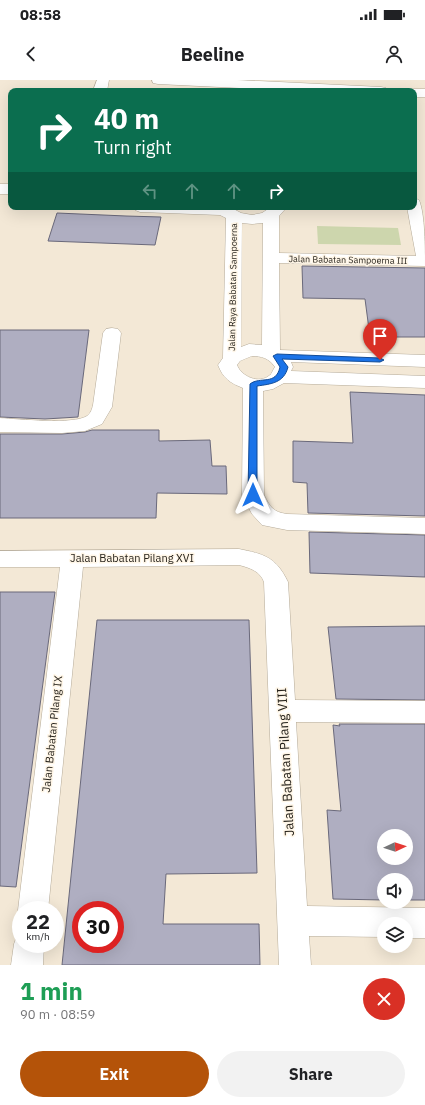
<!DOCTYPE html>
<html lang="en">
<head>
<meta charset="utf-8">
<style>
	body { margin:0; font-family:"IBM Plex Sans",sans-serif; background:#f2f2f2; color:#202124; height:100vh; display:flex; flex-direction:column; font-size:15px; white-space:nowrap }
	* { box-sizing:border-box; margin:0 }
	p { font-size:13px; color:#757577 }
	.icon { flex:none; width:22px; height:22px; fill:none; stroke:currentColor; stroke-width:2; stroke-linecap:round; stroke-linejoin:round }
	.map { position:relative; height:885px; overflow:hidden }
	.sheet { display:flex; flex-direction:column; background:#fff; flex:1 }
	.sheet>* { flex:none }
	.hud { position:absolute; left:8px; top:8px; width:409px; height:122px; border-radius:8px; box-shadow:0 4px 16px #0002; background:#0b6e4f; color:#fff; overflow:hidden }
	.needle { width:26px; rotate:86deg }
	.tools { position:absolute; left:377px; top:749px; display:grid; gap:8px }
	.tools a { display:grid; place-items:center; width:36px; height:36px; border-radius:50%; background:#fff; box-shadow:0 4px 16px #0002; font-size:20px }
	.speed { position:absolute; left:12px; top:821px; display:flex; gap:8px; font-size:20px; font-weight:700; text-align:center }
	.speed>* { display:grid; place-content:center; width:52px; height:52px; border-radius:50%; background:#fff; box-shadow:0 4px 16px #0002; line-height:1 }
	.speed small { font-size:10px; font-weight:400 }
	.speed .limit { border:6px solid #d22; background:#fff; color:#111 }
	.pin { position:absolute; display:grid; place-items:center; width:34px; height:34px; color:#fff; margin:-41px -17px; border-radius:50% 50% 50% 0; rotate:-45deg; box-shadow:0 0 4px #0007 }
	.pin .icon { rotate:45deg }
	.me { position:absolute; width:44px; margin:-22px; rotate:0deg; stroke-linejoin:round; filter:drop-shadow(0 0 3px #0008) }
	.turn { display:flex; align-items:center; gap:14px; height:84px; padding:0 20px; font-size:18px }
	.turn .icon { width:52px; height:52px; stroke-width:2.5 }
	.turn b { display:block; font-size:28px; line-height:34px }
	.lanes { display:flex; align-items:center; height:38px; padding:0 20px; background:#0003; justify-content:center; gap:20px; direction:ltr }
	.lanes .off { opacity:.35 }
	.round { display:grid; place-items:center; flex:none; width:42px; height:42px; border-radius:21px; background:#f2f2f2 }
	.summary { display:flex; align-items:center; justify-content:space-between; height:68px; padding:0 20px }
	h1 { font-size:24px; font-weight:700; line-height:30px; color:#1e9e55 }
	.primary-button { display:flex; gap:8px; margin-top:auto; padding:8px 20px }
	.primary-button a { flex:1; height:46px; border-radius:24px; background:#b45309; color:#fff; font-size:16px; font-weight:700; line-height:46px; text-align:center }
	.primary-button a+a { background:#f2f2f2; color:#202124 }
	.status { display:flex; justify-content:space-between; align-items:center; height:28px; padding:0 20px; background:#fff; direction:ltr }
	.status svg { height:11px; fill:currentColor }
	header { display:flex; justify-content:space-between; align-items:center; height:52px; padding:0 20px; background:#fff; font-size:18px; font-weight:700 }
	.map>svg:first-child { display:block }
	.green { fill:#cdd6ad }
	.building { fill:#afaec1; stroke:#6a697b; fill-rule:evenodd }
	.lines { fill:none; stroke-linecap:round; stroke-linejoin:round }
	.minor-casing { stroke:#b5ab99; stroke-width:1 }
	.minor { fill:#fff; fill-rule:evenodd }
	.route { fill:#1a73e8; stroke:#114b97 }
	.labels { text-anchor:middle; stroke-width:3; stroke-linejoin:round; paint-order:stroke }
	.far-street-label { font-size:9px; fill:#27231c; stroke:#fff6e7 }
	.street-label { font-size:11px; fill:#27231c; stroke:#fff6e7 }
	.near-street-label { font-size:13px; fill:#27231c; stroke:#fff6e7 }
</style>
</head>
<body>
<div class="status"><b>08:58</b><svg viewBox="0 0 49 12"><path d="M0 12V9h3v3zM5 12V6h3v6zM10 12V3h3v9zM15 12V0h3v12zM26 1h20v11H26zM47 4h2v5h-2z"/></svg></div>
<header><svg class="icon" aria-label="back" viewBox="0 0 24 24"><path d="M15 5l-7 7 7 7"/></svg>Beeline<svg class="icon" aria-label="person" viewBox="0 0 24 24"><circle cx="12" cy="8" r="4"/><path d="M4 21q1-7 8-7t8 7"/></svg></header>
<div class="map">
<svg width="425" height="885" viewBox="0 0 425 885">
	<rect width="100%" height="100%" fill="#f3e8d6"/>
	<path class="green" d="M317 146 398 148 401 165 318 164Z"/>
	<g class="building">
		<path d="M57 133 126 136 161 137 155 165 48 161Z"/>
		<path d="M302 186 425 188V257H370L365 219 303 218Z"/>
		<path d="M0 250H89L78 337 45 339 0 337Z"/>
		<path d="M350 312 425 315V436L308 433 307 403 293 402V361L353 363Z"/>
		<path d="M92 350H159V361L210 360 212 386H226L227 414 157 413 156 438H0V354H62L85 352Z"/>
		<path d="M309 452 425 455V497L310 493Z"/>
		<path d="M0 512H55L16 807 0 806Z"/>
		<path d="M97 540H249L257 793 166 794 163 844H259L260 885H62ZM81 830H115V864H81Z"/>
		<path d="M425 546V620L336 619 328 547Z"/>
		<path d="M339 644H425V820H406V800H384V820L333 819 327 730 341 731 333 645 340 646ZM384 756H406V778H384Z"/>
	</g>
	<g class="lines">
		<g class="minor-casing">
			<g id="minor">
				<path d="M97 0H109L107 11H93Z"/>
				<path d="M152 0H237L381 7 386 8 388 11H301L158 4 153 3Z"/>
				<path d="M414 9H425V17H414V11H409Z"/>
				<rect x="0" y="104" width="11" height="10"/>
				<path d="M414 118 419 120C425 134 425 169 425 186L279 183 280 270 425 275V287L291 282 293 287 291 291 425 296V308L284 303 273 309 263 311 264 415C270 427 273 432 287 434L425 438V454L287 450 262 445 252 434 242 415 243 308C230 303 223 298 218 285L223 278 226 138 220 135 140 132 135 130 132 127H230L241 133 252 135 262 133 271 127H287L279 136V173L416 176 407 127H414ZM242 143 252 144 263 143 262 265 249 264 241 267ZM252 276C261 276 269 278 275 287 273 289 272 294 270 295 259 305 241 296 237 285L240 281Z"/>
				<path d="M112 248 118 249 121 253 112 327 102 344 85 351 62 353 0 352V338C18 339 73 345 87 336 91 333 92 329 93 325L103 253 106 249Z"/>
				<path d="M239 469C264 474 276 477 288 502L295 620 425 621V643L296 642 307 826 425 828V858H406V844H384V857L309 856 311 885H279L264 502C260 491 250 488 239 485L83 487 48 830H21V837L18 830 60 487H0V471Z"/>
				<path d="M21 852V864H44L43 885H11L14 864 18 853Z"/>
			</g>
		</g>
		<use href="#minor" class="minor"/>
	</g>
	<path class="route" d="M277 274 380 278 384 280 380 282 282 279 288 287C284 303 271 304 257 306V415L253 418 248 415 250 304C260 296 276 306 280 287L273 276Z"/>
	<g class="labels">
		<g class="far-street-label">
			<text transform="translate(348 180) rotate(1)" y="3">Jalan Babatan Sampoerna III</text>
			<text transform="translate(233 207) rotate(-89)" y="3">Jalan Raya Babatan Sampoerna</text>
		</g>
		<g class="street-label">
			<text x="132" y="482">Jalan Babatan Pilang XVI</text>
			<text transform="translate(52 654) rotate(-84)" y="4">Jalan Babatan Pilang IX</text>
		</g>
		<g class="near-street-label">
			<text transform="translate(285 682) rotate(-93)" y="5">Jalan Babatan Pilang VIII</text>
		</g>
	</g>
</svg>
<div class="tools">
<a><svg class="needle" viewBox="-14 -14 28 28"><path d="M0-13l5 13h-10z" fill="#e53935"/><path d="M0 13l5-13h-10z" fill="#757577"/></svg></a>
<a><svg class="icon" aria-label="sound" viewBox="0 0 24 24"><path d="M4 9h4l5-4v14l-5-4H4zM17 9q2 3 0 6"/></svg></a>
<a><svg class="icon" aria-label="layers" viewBox="0 0 24 24"><path d="M12 4l9 5-9 5-9-5zM3 14l9 5 9-5"/></svg></a>
</div>
<div class="speed"><div>22<small>km/h</small></div><div class="limit">30</div></div>
<div class="pin" style="left:380px;top:280px;background:#d93025"><svg class="icon" aria-label="arrive" viewBox="0 0 24 24"><path d="M6 21V4h12l-3 4 3 4H6"/></svg></div>
<svg class="me" style="left:253px;top:415px" viewBox="-20 -20 40 40"><path d="M0-17L14 15 0 8-14 15z" fill="#1a73e8" stroke="#fff" stroke-width="4"/></svg>
<div class="hud">
<div class="turn"><svg class="icon" aria-label="right" viewBox="0 0 24 24"><path d="M7 20v-9h11M14 6l5 5-5 5"/></svg><div><b>40 m</b>Turn right</div></div>
<div class="lanes"><svg class="icon off" aria-label="left" viewBox="0 0 24 24"><path d="M17 20v-9H6M10 6l-5 5 5 5"/></svg><svg class="icon off" aria-label="ahead" viewBox="0 0 24 24"><path d="M12 20V5M6 11l6-6 6 6"/></svg><svg class="icon off" aria-label="ahead" viewBox="0 0 24 24"><path d="M12 20V5M6 11l6-6 6 6"/></svg><svg class="icon" aria-label="right" viewBox="0 0 24 24"><path d="M7 20v-9h11M14 6l5 5-5 5"/></svg></div>
</div>
</div>
<section class="sheet">
<div class="summary"><div><h1>1 min</h1><p>90 m · 08:59</p></div><a class="round" style="background:#d93025;color:#fff"><svg class="icon" aria-label="close" viewBox="0 0 24 24"><path d="M6 6l12 12M18 6L6 18"/></svg></a></div>
<div class="primary-button"><a>Exit</a><a>Share</a></div>
</section>
</body>
</html>
